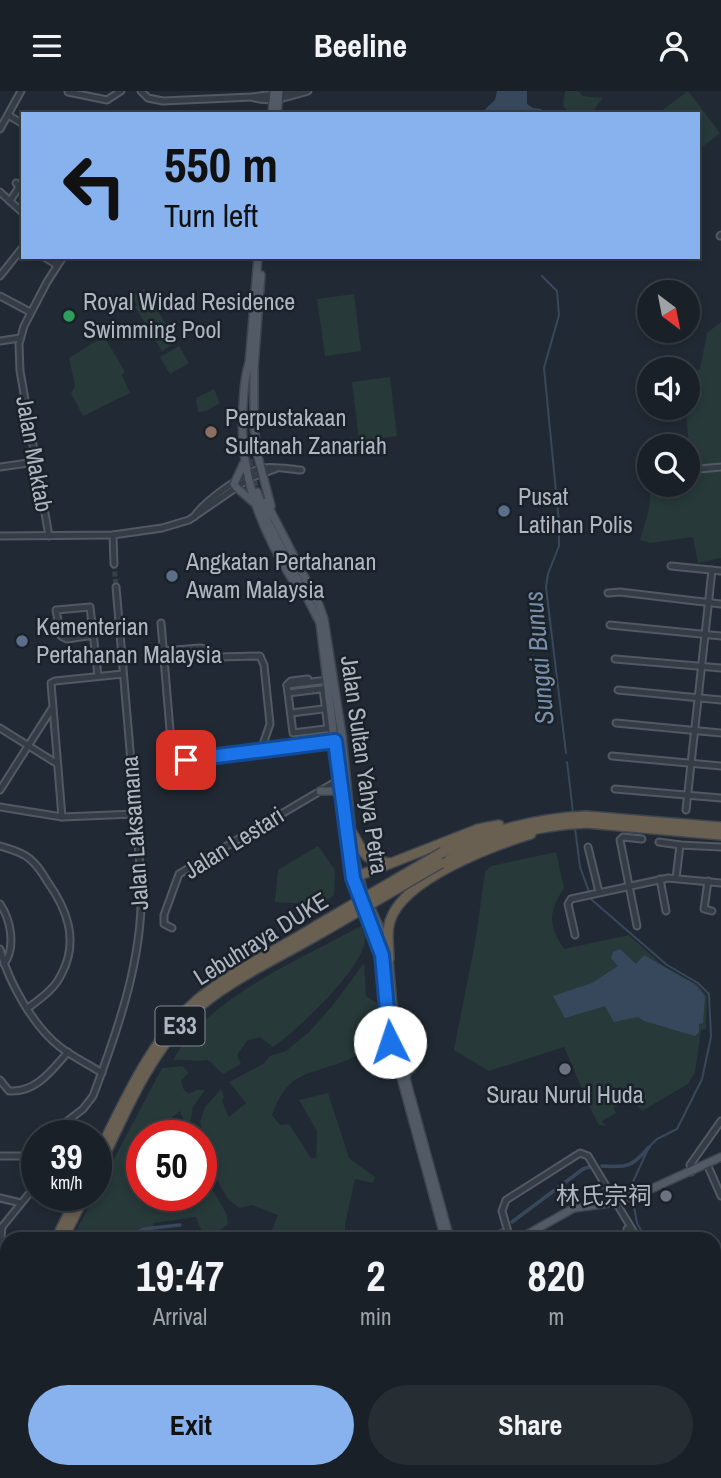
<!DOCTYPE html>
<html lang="en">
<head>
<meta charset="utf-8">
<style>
	body { margin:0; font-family:"Archivo Narrow","Noto Sans SC",sans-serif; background:#262d33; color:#f1f3f6; height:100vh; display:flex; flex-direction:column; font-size:26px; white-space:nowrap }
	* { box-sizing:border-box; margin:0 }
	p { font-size:23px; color:#9fa3a7 }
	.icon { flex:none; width:38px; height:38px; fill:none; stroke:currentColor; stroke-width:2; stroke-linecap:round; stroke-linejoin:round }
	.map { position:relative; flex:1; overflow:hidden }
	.sheet { position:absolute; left:0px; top:1141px; width:721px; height:247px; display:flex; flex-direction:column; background:#192027; border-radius:21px 21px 0 0; box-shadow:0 4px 10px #0003,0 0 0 2px #373e44 }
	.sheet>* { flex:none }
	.top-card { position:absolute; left:21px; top:21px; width:679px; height:147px; border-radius:0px; box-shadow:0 4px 10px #0003,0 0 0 2px #373e44; background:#88b2ed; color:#111; overflow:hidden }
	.needle { width:46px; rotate:148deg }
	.tools { position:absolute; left:637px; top:189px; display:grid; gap:14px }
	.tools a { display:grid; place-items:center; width:63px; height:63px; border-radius:50%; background:#192027; box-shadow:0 4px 10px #0003,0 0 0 2px #373e44; font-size:35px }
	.speed { position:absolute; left:21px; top:1029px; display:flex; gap:14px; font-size:35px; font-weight:700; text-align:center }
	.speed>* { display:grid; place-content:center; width:91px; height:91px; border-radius:50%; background:#192027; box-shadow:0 4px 10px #0003,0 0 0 2px #373e44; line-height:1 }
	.speed small { font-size:18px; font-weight:400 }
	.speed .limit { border:10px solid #d22; background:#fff; color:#111 }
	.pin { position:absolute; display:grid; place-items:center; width:60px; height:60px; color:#fff; margin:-30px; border-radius:14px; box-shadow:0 4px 10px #0006 }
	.me { position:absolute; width:77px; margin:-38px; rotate:356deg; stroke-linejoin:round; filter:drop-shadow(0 0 5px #0008) }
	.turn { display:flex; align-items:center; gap:24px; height:147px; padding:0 28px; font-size:32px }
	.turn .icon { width:91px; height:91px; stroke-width:2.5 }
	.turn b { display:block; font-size:49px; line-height:60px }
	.eta { display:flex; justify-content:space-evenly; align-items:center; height:119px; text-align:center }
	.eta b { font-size:42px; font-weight:700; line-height:49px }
	.primary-button { display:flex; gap:14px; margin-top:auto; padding:14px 28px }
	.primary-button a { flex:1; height:80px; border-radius:42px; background:#88b2ed; color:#111; font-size:28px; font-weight:700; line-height:80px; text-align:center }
	.primary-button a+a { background:#262d33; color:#f1f3f6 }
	header { display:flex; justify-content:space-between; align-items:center; height:91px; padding:0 28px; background:#192027; font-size:32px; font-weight:700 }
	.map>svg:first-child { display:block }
	.green { fill:#273939 }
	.water { fill:#38485c }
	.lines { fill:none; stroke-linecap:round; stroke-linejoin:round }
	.stream { stroke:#38485c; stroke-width:2 }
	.canal { stroke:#38485c; stroke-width:3.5 }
	.minor-tunnel { stroke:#363f49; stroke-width:5; stroke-dasharray:5 2.5; stroke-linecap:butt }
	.major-tunnel { stroke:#363f49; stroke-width:7; stroke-dasharray:7 3.5; stroke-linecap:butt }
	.minor-casing { stroke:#525963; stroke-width:9 }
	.major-casing { stroke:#3e454e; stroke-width:10 }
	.highway-casing { stroke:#3f464f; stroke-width:12 }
	.minor { stroke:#343c45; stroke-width:5 }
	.major { stroke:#525b65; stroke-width:7 }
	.highway { stroke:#6a6052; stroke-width:9 }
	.highway-bridge-casing { stroke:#3f464f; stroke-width:12; stroke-linecap:butt }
	.highway-bridge { stroke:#6a6052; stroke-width:9 }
	.route-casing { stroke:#114b97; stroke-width:18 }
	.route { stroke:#1a73e8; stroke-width:12 }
	.leisure-dot { fill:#2e9e5b; stroke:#1a2129; stroke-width:2.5 }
	.education-dot { fill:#8d6e63; stroke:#1a2129; stroke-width:2.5 }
	.service-dot { fill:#5c6f8a; stroke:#1a2129; stroke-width:2.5 }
	.worship-dot { fill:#6b7280; stroke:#1a2129; stroke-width:2.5 }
	.labels { text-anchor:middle; stroke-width:5; stroke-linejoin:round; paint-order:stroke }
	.shield { fill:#1a2129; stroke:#828994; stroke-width:2 }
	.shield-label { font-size:23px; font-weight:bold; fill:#aeb6c2 }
	.poi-label { font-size:24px; fill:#aeb6c2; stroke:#1a2129; text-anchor:start }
	.street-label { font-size:24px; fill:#aeb6c2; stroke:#1a2129 }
	.water-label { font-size:26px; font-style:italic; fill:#798ea8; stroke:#1a2129 }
</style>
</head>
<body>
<header><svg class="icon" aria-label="menu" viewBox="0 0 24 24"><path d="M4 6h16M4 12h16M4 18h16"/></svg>Beeline<svg class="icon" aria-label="person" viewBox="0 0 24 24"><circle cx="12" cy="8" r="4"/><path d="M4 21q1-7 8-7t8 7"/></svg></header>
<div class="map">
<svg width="721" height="1387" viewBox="0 0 721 1387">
	<rect width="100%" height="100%" fill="#212a34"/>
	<g class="green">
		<path d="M565 0H578L583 5 603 7 595 17 594 23H571L563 15Z"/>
		<path d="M688 0 720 42 698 59V23H662L660 21Z"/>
		<path d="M144 198 177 251 162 260 135 216 137 214 132 206Z"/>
		<path d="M354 203 361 260 325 265 317 208Z"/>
		<path d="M721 231V467L698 472 693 446 650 452 640 449 649 418 651 394H688V378L690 372 686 317H688V286L700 278 707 242Z"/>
		<path d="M104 245 125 281 122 284 130 302 83 325 71 302 75 295 69 267Z"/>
		<path d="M179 255 189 272 170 283 160 266Z"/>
		<path d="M390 286 397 345 359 350 352 291Z"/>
		<path d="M214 298 220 312 206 320 198 321 196 307Z"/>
		<path d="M318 755 335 779 334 804 321 814 275 811 278 779Z"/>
		<path d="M556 761 564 797C548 821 548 834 564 858L629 844 663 875 697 893 707 905 706 938 701 939 695 981 688 993 642 1020 630 1007 613 1017 616 1022 602 1030 606 1035 599 1034 593 1023 564 956 489 980 454 959 476 846 485 781 491 775Z"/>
		<path d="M361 835C363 841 366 844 365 850 361 879 297 940 273 956L260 946 247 950 237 964 241 973 223 983 208 969C195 971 185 968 173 969 208 906 299 869 361 835Z"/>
		<path d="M364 872 366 905 378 913V955C364 961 351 968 337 973 301 985 287 984 272 1024L280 1034 289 1033 311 1067H316L317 1040 299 1009 328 1002 349 1067 375 1086 373 1092 355 1088 345 1133V1148H296L271 1142 278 1124 252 1114 239 1117 227 1107 216 1087 200 1031 205 1016 221 998 224 1006 222 1010 229 1026 246 1012 229 991 263 973 270 965 286 960 309 941 333 914Z"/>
		<path d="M182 975 189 982 181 989 184 999 189 1003 197 999H205L193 1016 190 1032 186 1035 180 1020 161 1035 166 1045H142V1104H201V1078L227 1124 228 1133 220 1139 202 1141 196 1126 153 1132 154 1144 140 1148H81L82 1143 76 1140 162 977Z"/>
	</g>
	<g class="water">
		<path d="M497 0H527V13L533 17 541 18 543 23H480L495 9Z"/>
		<path d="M620 858 636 873 644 864 696 894 705 905 703 932 699 933V941L695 945 644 930 638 926 614 931 605 915 565 927 553 905 592 892 618 875 611 867 613 861Z"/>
	</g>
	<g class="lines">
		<g class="stream">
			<path d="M542 185 557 200 559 224 544 277 559 431V455L548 483 546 496 566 662"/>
			<path d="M567 671 573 721"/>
			<path d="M575 737 580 776 592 809 667 874 698 892 709 903 711 946 702 988 677 1038 657 1048 649 1056 631 1095 632 1104"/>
			<path d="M633 1110 637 1132 646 1148"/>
			<path d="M715 1272 721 1285"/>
			<path d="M714 1330 721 1318"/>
			<path d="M686 1387 687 1381"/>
		</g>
		<g class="canal">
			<path d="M602 1075C628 1077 633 1075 649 1056"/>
			<path d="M512 1131 583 1078 592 1075"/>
			<path d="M122 1148 144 1138 180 1134"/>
			<path d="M488 1148 501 1139"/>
			<path d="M0 1318 7 1302"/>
		</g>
		<path class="minor-tunnel" d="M114 473 116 496"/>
		<path class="major-tunnel" d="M248 358 251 382 257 401"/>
		<g class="minor-casing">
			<g id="minor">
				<path d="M141 0 148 7 163 10 252 6 296 0"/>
				<path d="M68 1 107 9 121 0"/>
				<path d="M252 6C269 13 291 5 308 0"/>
				<path d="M8 24 23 33"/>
				<path d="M0 38 21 0"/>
				<path d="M0 101 23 122"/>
				<path d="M10 110 19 96 16 92"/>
				<path d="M720 145 721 144"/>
				<path d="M44 166 57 174"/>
				<path d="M0 185 23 156"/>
				<path d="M0 205 30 221"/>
				<path d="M0 250 20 247"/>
				<path d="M0 376 35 371"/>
				<path d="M689 379 721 376"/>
				<path d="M194 426C203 411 245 381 262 377 274 375 289 378 301 379"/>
				<path d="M113 444 114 473"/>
				<path d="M0 445 113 444 162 437 189 429 250 387 275 378"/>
				<path d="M49 445 20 280 19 253 24 235 47 191 63 166"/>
				<path d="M671 475 721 480"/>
				<path d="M608 502 620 501 721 513"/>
				<path d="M161 532 170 639 175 668 185 669 335 650"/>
				<path d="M610 534 721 545"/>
				<path d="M94 544 67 548 61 545 56 519 90 516 98 585"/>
				<path d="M163 560 200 557 205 558 219 566 260 565 264 574 270 633 261 659"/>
				<path d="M615 568 721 577"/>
				<path d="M287 594 293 642 333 637"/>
				<path d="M287 594 328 589"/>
				<path d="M287 594 291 590 308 588"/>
				<path d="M323 598 328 638"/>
				<path d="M618 599 721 609"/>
				<path d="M288 602 329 597"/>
				<path d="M291 622 331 617"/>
				<path d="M616 632 721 642"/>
				<path d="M0 637 56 672"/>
				<path d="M612 665 721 675"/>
				<path d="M615 698 721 707"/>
				<path d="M0 699 51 619"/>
				<path d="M0 716 62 726 135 723"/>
				<path d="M686 719 712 479"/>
				<path d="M62 726 51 592 55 590 123 583"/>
				<path d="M659 751 680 754 721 756"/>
				<path d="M0 755C10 758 22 761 30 768 37 774 43 783 47 790 67 818 79 849 62 882 55 898 41 907 28 917"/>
				<path d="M588 756 599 801"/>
				<path d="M676 787 680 754"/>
				<path d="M660 788 666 820"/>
				<path d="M708 790 704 818 712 820"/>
				<path d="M0 813C11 829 16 857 4 873"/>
				<path d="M637 835 620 749 623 746 642 748"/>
				<path d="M172 837 164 833V824L179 783 339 689"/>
				<path d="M575 844 568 813 571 808 668 787 721 792"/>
				<path d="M0 858C8 890 33 935 60 956 73 966 88 973 102 982"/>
				<path d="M0 989 9 1000C36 1002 52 979 68 961"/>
				<path d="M48 1045 83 1018 93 1005C119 936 145 862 141 787L116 496"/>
				<path d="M0 1065H37"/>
				<path d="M707 1073 721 1105"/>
				<path d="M691 1081 690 1074 721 1030"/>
				<path d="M0 1107 21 1112"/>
				<path d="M627 1138 633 1148"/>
				<path d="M510 1148 502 1120 506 1109 580 1062 588 1065 638 1148"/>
				<path d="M7 1168 1 1146 2 1136 37 1093"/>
				<path d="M0 1216 7 1185"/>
				<path d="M714 1265 721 1268"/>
				<path d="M714 1269 721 1272"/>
				<path d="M144 1381 147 1387"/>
				<path d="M200 1381 204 1387"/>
				<path d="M278 1381 283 1387"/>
				<path d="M339 1381 343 1387"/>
				<path d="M421 1381 425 1387"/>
				<path d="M265 1387 275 1381"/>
				<path d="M368 1387 378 1381"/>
				<path d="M479 1387 488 1381"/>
			</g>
		</g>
		<g class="major-casing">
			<g id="major">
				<path d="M272 23 274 0"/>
				<path d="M277 23 279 0"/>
				<path d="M249 272C244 286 244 300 243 315 238 381 260 438 295 493"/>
				<path d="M249 274 258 166"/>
				<path d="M254 275V333L257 362 271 415"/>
				<path d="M254 276 261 184"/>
				<path d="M234 393 244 372"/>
				<path d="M236 396 253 411"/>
				<path d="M257 401 268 431 320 532 348 764 357 803 382 864 390 951 395 966"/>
				<path d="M266 411 319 514 324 528 342 644 354 763 363 799 382 842 389 868 396 949 401 961"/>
				<path d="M320 700H335L340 705"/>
				<circle cx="404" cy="971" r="10"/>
				<path d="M399 979 445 1148"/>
				<path d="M407 981 406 988 450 1148"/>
				<path d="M519 1148 574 1117 610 1112 640 1103 721 1066"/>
			</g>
		</g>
		<g class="highway-casing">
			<g id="highway">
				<path d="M351 740C365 761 360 769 390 772"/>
				<path d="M443 761C489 740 535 727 586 725L721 736"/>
				<path d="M441 772C490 747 531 735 586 732L721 744"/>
				<path d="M353 787 478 738 499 734"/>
				<path d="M389 868C389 856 386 842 390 830 403 788 492 755 531 743"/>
				<path d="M96 1067C124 1012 149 950 197 909 232 880 277 859 316 835"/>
				<path d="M96 1082C122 1030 145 970 185 929 221 892 277 868 321 842"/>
				<path d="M56 1148 78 1104"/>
				<path d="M63 1148 85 1104"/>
				<path d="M0 1274 7 1259"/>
				<path d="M0 1291 7 1275"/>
			</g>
		</g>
		<use href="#minor" class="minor"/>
		<use href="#major" class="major"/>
		<use href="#highway" class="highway"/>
		<g class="highway-bridge-casing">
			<g id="highway-bridge">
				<path d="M316 835 443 761"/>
				<path d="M321 842 441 772"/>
			</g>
		</g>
		<use href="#highway-bridge" class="highway-bridge"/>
	</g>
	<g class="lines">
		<g class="route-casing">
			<path id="route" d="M186 669 335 650 353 787 382 864 390 951"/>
		</g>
		<use href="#route" class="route"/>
	</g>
	<circle class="leisure-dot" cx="69" cy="225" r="7"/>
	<circle class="education-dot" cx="211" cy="341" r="7"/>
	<g class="service-dot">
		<circle cx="504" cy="420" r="7"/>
		<circle cx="172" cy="485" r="7"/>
		<circle cx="22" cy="550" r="7"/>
	</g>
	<g class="worship-dot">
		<circle cx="565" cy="978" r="7"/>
		<circle cx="666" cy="1105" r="7"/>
	</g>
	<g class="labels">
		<rect class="shield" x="155.5" y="915.5" width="49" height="39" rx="5"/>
		<g class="shield-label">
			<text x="180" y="943">E33</text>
		</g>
		<g class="poi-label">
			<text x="83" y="219">Royal Widad Residence<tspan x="83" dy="28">Swimming Pool</tspan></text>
			<text x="225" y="335">Perpustakaan<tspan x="225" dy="28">Sultanah Zanariah</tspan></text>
			<text x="518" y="414">Pusat<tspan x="518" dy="28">Latihan Polis</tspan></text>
			<text x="186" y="479">Angkatan Pertahanan<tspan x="186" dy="28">Awam Malaysia</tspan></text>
			<text x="36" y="544">Kementerian<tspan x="36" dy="28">Pertahanan Malaysia</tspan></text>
			<text x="565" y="1012" text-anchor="middle">Surau Nurul Huda</text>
			<text x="652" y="1113" text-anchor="end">林氏宗祠</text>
		</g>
		<g class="street-label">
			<text transform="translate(34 363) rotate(80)" y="8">Jalan Maktab</text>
			<text transform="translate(364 674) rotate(82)" y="8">Jalan Sultan Yahya Petra</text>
			<text transform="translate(135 742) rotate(-94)" y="8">Jalan Laksamana</text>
			<text transform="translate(234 752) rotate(-32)" y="8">Jalan Lestari</text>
			<text transform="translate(261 848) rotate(-32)" y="8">Lebuhraya DUKE</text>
		</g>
		<g class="water-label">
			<text transform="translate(539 567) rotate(-95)" y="9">Sungai Bunus</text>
		</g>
	</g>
</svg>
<div class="tools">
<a><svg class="needle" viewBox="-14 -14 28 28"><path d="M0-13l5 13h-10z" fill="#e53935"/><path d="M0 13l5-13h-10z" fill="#9fa3a7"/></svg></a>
<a><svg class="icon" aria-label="sound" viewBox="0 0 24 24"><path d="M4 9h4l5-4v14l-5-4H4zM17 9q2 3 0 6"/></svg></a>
<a><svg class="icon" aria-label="search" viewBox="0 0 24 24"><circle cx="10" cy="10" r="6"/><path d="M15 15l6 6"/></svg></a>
</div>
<div class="speed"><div>39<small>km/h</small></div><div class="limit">50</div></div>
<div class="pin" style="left:186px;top:669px;background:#d93025"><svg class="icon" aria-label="arrive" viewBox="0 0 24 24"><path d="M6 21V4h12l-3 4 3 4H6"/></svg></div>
<svg class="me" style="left:390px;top:951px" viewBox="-20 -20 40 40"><circle r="19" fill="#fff"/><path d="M0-13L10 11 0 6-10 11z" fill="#1a73e8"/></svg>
<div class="top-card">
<div class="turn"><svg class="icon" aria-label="left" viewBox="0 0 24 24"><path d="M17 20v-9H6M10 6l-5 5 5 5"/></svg><div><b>550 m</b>Turn left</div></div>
</div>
<section class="sheet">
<div class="eta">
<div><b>19:47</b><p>Arrival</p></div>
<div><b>2</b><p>min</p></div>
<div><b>820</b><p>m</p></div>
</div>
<div class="primary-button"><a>Exit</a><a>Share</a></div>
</section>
</div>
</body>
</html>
